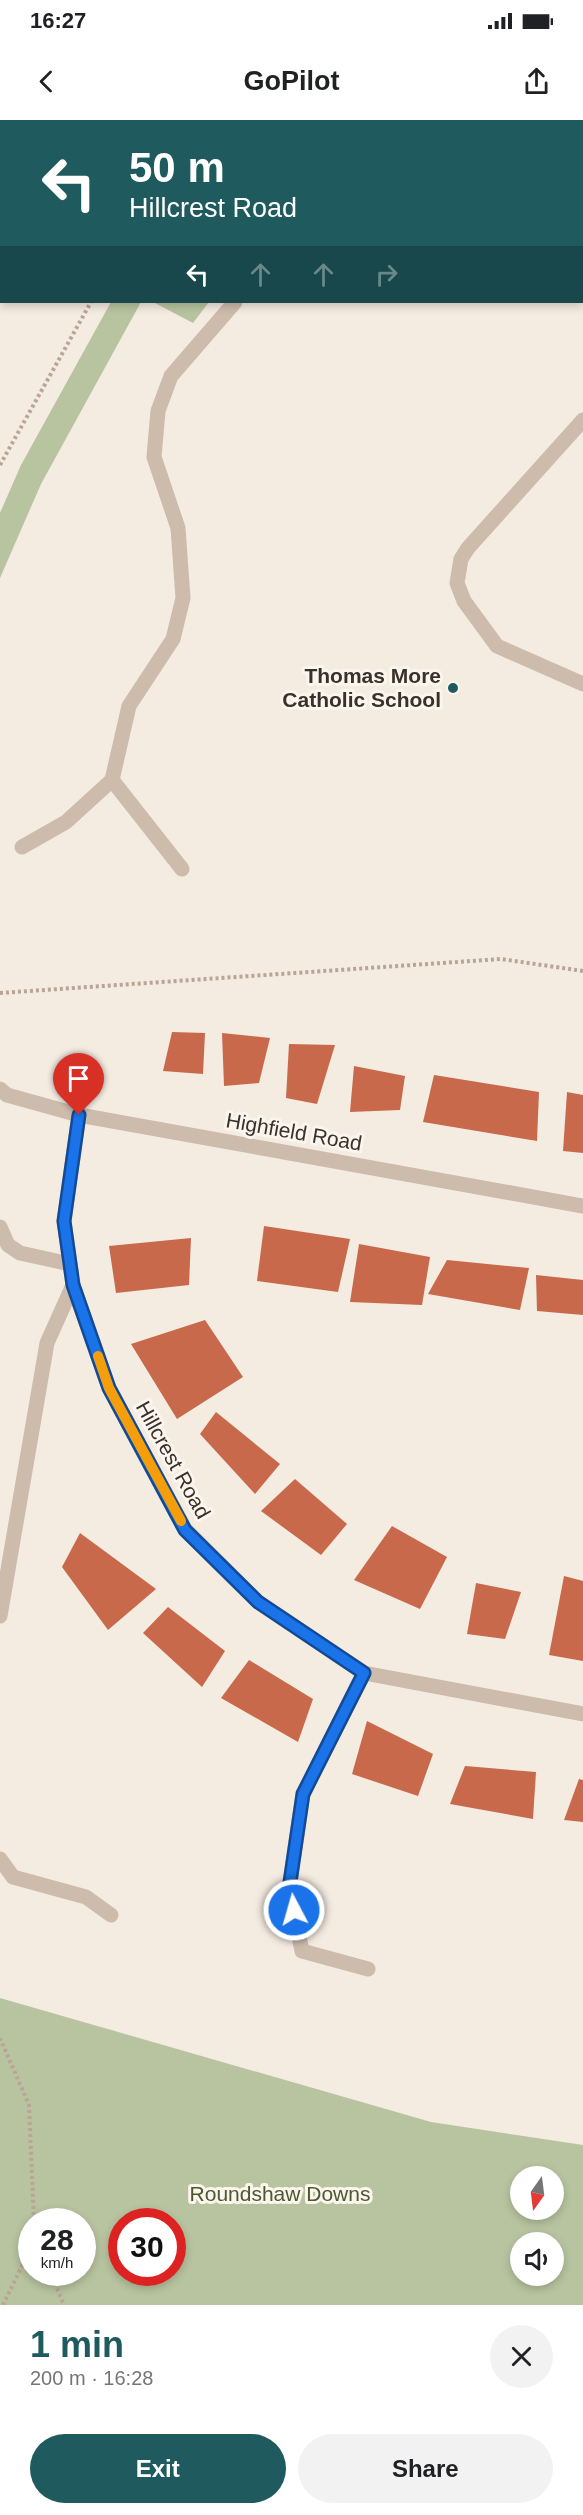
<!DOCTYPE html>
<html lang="en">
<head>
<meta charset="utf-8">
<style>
	body { margin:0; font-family:Helvetica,sans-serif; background:#f2f2f2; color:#202124; height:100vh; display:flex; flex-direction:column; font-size:22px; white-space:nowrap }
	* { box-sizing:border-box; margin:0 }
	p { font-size:20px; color:#757577 }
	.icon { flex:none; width:33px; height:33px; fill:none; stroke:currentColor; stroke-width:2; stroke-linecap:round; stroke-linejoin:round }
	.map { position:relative; height:2185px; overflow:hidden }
	.sheet { display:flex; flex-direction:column; background:#fff; flex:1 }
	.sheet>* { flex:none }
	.banner { position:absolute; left:0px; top:0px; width:584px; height:183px; box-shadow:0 3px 9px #0003; background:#1f5a5e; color:#fff; overflow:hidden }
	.needle { width:39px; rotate:194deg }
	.fabs { position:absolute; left:510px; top:2046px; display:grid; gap:12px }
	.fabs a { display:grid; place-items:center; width:54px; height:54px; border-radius:50%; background:#fff; box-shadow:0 3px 9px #0003; font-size:30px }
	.speed { position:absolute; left:18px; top:2088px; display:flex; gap:12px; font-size:30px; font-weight:700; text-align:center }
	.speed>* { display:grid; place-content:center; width:78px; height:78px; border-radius:50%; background:#fff; box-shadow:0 3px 9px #0003; line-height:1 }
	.speed small { font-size:15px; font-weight:400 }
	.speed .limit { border:9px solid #d22; background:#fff; color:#111 }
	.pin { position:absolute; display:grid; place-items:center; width:51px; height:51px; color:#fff; margin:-62px -26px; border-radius:50% 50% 50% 0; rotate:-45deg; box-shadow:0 0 6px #0007 }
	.pin .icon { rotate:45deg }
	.me { position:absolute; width:66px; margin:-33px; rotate:354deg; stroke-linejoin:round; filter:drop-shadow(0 0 4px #0008) }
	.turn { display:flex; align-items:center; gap:21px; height:126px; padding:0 30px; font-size:27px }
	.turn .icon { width:78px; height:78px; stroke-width:2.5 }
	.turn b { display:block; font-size:42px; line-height:51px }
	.lanes { display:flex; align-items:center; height:57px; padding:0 30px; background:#0003; justify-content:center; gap:30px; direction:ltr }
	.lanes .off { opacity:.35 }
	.round { display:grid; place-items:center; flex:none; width:63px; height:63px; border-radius:32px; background:#f2f2f2 }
	.headline { display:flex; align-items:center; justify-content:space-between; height:102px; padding:0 30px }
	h1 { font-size:36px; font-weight:600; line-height:45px; color:#1f5a5e }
	.primary-button { display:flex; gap:12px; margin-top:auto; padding:12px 30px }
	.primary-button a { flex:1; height:69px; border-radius:36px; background:#1f5a5e; color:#fff; font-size:24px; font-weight:600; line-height:69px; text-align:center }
	.primary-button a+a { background:#f2f2f2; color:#202124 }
	.status { display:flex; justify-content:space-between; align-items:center; height:42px; padding:0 30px; background:#fff; direction:ltr }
	.status svg { height:16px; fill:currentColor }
	header { display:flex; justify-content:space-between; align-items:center; height:78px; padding:0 30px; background:#fff; font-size:27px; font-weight:600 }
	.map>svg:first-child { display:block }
	.green { fill:#b8c4a0; fill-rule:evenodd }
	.building { fill:#c8694b }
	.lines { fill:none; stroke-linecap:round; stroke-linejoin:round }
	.path { stroke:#b9a596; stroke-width:4; stroke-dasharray:3 3; stroke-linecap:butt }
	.service { stroke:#cdbbac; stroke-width:15 }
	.minor { stroke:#cdbbac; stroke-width:15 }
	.tertiary { stroke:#cdbbac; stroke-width:15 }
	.route-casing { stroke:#114b97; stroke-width:15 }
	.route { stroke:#1a73e8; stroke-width:10 }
	.slow { stroke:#f59e0b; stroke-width:10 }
	.poi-dot { fill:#1f5a5e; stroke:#fbf5ee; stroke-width:2 }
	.labels { text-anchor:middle; stroke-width:6; stroke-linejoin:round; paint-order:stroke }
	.poi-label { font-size:21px; font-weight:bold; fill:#3b302b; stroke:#fbf5ee; text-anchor:end }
	.street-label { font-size:21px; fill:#3b302b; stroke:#fbf5ee }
	.park-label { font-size:21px; fill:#4a5a2e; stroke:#fbf5ee }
</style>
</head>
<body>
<div class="status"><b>16:27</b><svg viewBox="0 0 49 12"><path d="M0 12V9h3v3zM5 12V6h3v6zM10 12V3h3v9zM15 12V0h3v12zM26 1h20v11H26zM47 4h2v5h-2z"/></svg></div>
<header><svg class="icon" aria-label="back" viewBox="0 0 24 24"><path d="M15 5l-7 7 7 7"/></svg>GoPilot<svg class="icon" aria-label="share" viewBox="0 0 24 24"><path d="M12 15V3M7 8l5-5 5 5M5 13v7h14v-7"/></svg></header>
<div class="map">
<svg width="583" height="2185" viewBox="0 0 583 2185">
	<rect width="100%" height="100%" fill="#f4ebe1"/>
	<g class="green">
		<path d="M212 0H315L211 1Z"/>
		<path d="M111 182H141L41 364 0 458V393L21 345Z"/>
		<path d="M153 182H209L193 203Z"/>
		<path d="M0 1878 431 2002 583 2025V2185H0ZM554 2056V2090H520V2056ZM32 2102H82V2152H32ZM122 2102H172V2152H122ZM554 2122V2156H520V2122Z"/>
	</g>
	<g class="building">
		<path d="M172 912 205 913 203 954 163 951Z"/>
		<path d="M222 913 270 918 259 963 224 966Z"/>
		<path d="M289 924 335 925 317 984 286 978Z"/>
		<path d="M354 946 405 956 400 990 350 992Z"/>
		<path d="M434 955 539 972 537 1021 423 1002Z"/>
		<path d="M567 972 583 975V1033L563 1031Z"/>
		<path d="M264 1106 350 1119 338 1172 257 1161Z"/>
		<path d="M191 1118 189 1165 116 1173 109 1126Z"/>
		<path d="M359 1124 430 1137 422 1185 350 1182Z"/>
		<path d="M447 1140 529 1148 520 1190 428 1174Z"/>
		<path d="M536 1155 583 1160V1195L537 1191Z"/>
		<path d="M205 1200 243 1257 177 1299 131 1224Z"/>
		<path d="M216 1292 280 1344 255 1374 200 1314Z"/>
		<path d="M295 1359 347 1404 321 1435 261 1391Z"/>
		<path d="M392 1406 447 1437 420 1489 354 1460Z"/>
		<path d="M80 1413 156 1469 108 1510 62 1447Z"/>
		<path d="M564 1456 583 1461V1541L549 1535Z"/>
		<path d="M476 1463 521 1472 505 1519 467 1514Z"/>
		<path d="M168 1487 225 1531 202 1567 143 1513Z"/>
		<path d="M249 1540 313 1579 298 1622 221 1578Z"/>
		<path d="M367 1601 433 1634 418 1676 352 1654Z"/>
		<path d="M465 1646 536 1652 533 1699 450 1684Z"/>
		<path d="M579 1659 583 1660V1702L564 1700Z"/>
	</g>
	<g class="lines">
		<g class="path">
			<path d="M192 2 193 0"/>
			<path d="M0 345 91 182"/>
			<path d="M0 873 501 839 583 851"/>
			<path d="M0 1918 29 1985 34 2102"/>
			<path d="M50 2152 64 2185"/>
			<path d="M3 2185 32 2125"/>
		</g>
		<g class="service">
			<path d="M582 12 583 11"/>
			<path d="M583 300 468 428 461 439 457 463 464 481 497 526 583 564"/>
			<path d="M22 727 66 702 112 660 182 749"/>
			<path d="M0 1107 8 1125 20 1133 70 1144"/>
			<path d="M0 1739 13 1757 86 1777 111 1795"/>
		</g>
		<g class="minor">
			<path d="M337 2 338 0"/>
			<path d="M112 660 129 586 173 519 183 478 178 408 154 337 158 291 171 256 235 182"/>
			<path d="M79 995 64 1101 73 1165 109 1268 185 1409 258 1482 364 1553 583 1594"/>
			<path d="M0 1496 47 1223 73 1165"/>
			<path d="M364 1553 303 1674 289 1769 302 1831 368 1849"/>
		</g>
		<path class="tertiary" d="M0 969 7 975 79 995 583 1086"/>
	</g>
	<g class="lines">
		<g class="route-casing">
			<path id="route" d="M79 995 64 1101 73 1165 109 1268 185 1410 258 1482 364 1553 303 1674 289 1769 294 1790"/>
		</g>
		<use href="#route" class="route"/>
		<path class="slow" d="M98 1236 109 1268 181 1401"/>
	</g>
	<circle class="poi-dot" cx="453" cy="568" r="6"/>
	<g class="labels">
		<g class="poi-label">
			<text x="441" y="563">Thomas More<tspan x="441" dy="24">Catholic School</tspan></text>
		</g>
		<g class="street-label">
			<text transform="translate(294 1012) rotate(10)" y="7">Highfield Road</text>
			<text transform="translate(173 1340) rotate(61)" y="7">Hillcrest Road</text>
		</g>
		<g class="park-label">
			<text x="280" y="2081">Roundshaw Downs</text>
		</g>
	</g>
</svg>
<div class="fabs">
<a><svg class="needle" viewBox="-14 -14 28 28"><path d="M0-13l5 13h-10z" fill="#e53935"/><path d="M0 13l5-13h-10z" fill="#757577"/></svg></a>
<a><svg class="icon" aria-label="sound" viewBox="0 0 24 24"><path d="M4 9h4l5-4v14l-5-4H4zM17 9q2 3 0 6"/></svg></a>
</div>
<div class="speed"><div>28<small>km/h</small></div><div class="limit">30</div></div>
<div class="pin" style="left:79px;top:995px;background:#d93025"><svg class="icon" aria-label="arrive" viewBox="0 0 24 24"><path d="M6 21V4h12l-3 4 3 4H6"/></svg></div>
<svg class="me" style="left:294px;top:1790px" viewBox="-20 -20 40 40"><circle r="17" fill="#1a73e8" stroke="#fff" stroke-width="3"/><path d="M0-11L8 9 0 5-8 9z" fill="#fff"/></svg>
<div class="banner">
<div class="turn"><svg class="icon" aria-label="left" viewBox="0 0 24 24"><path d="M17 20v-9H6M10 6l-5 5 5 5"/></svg><div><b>50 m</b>Hillcrest Road</div></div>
<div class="lanes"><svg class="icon" aria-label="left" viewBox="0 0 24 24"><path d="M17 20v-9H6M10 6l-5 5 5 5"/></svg><svg class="icon off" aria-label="ahead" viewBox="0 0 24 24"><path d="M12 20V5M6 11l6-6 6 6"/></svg><svg class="icon off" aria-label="ahead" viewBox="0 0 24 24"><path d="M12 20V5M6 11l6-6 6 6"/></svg><svg class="icon off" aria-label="right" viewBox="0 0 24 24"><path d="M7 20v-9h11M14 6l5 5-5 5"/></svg></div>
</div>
</div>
<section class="sheet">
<div class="headline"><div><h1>1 min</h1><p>200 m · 16:28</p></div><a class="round"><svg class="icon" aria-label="close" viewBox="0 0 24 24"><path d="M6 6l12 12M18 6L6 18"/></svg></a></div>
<div class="primary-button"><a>Exit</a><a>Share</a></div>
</section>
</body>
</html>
